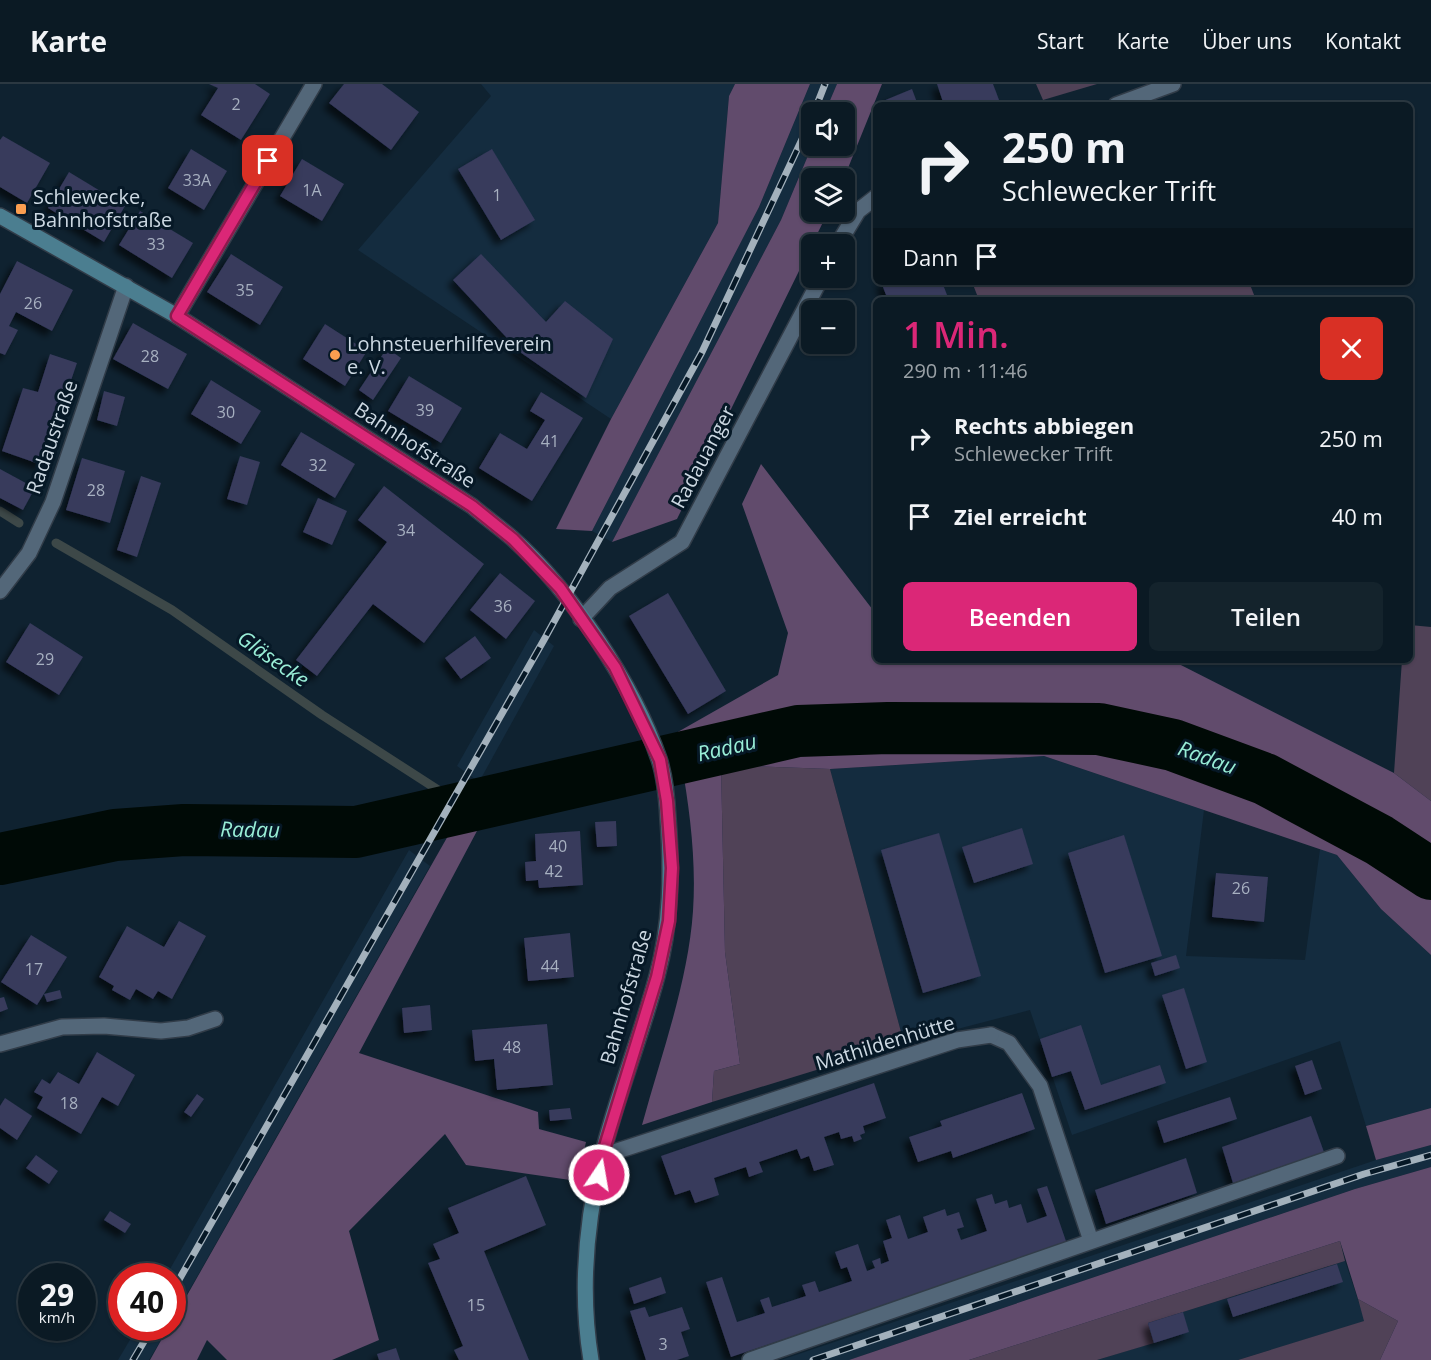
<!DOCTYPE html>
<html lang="de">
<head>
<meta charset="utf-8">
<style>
	body { margin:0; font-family:"Open Sans",sans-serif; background:#14232c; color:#f1f3f6; height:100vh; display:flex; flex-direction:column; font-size:22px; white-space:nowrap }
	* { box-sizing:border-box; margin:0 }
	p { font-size:20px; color:#9aa1a6 }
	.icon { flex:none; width:33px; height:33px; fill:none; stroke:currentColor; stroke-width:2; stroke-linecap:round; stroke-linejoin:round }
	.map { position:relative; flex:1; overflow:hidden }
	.drawer { position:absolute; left:873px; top:213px; width:540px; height:366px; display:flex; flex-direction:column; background:#0b1a24; border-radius:9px; box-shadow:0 2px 4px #0004,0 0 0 2px #2b3841 }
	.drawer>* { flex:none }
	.banner { position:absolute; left:873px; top:18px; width:540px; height:183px; border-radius:9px; box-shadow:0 2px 4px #0004,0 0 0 2px #2b3841; background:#0b1a24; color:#f1f3f6; overflow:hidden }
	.buttons { position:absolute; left:801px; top:18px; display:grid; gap:12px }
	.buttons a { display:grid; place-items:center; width:54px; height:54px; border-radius:9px; background:#0b1a24; box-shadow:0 2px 4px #0004,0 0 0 2px #2b3841; font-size:30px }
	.speed { position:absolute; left:18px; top:1179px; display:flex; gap:12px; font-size:30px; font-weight:700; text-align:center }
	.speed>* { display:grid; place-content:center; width:78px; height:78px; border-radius:50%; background:#0b1a24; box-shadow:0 2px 4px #0004,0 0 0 2px #2b3841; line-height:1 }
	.speed small { font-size:15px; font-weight:400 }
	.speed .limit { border:9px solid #d22; background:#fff; color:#111 }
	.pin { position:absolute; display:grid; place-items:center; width:51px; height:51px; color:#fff; margin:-26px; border-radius:12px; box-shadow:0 3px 9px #0006 }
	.me { position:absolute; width:66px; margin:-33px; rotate:12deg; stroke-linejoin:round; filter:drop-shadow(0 0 4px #0008) }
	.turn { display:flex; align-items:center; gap:21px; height:126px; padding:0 30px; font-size:27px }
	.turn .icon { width:78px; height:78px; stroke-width:2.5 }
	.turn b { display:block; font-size:42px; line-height:51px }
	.then { display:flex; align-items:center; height:57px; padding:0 30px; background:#0003; gap:12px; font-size:22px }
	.round { display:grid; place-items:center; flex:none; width:63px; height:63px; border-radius:9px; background:#14232c }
	.head { display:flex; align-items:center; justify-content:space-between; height:102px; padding:0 30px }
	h1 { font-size:36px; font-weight:600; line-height:45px; color:#db2777 }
	.primary-button { display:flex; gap:12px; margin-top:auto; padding:12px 30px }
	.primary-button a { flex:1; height:69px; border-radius:9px; background:#db2777; color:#fff; font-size:24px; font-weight:600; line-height:69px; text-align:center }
	.primary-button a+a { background:#14232c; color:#f1f3f6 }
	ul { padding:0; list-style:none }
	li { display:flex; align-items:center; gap:18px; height:78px; padding:0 30px }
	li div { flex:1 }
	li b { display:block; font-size:22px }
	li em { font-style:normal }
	header { display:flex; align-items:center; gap:36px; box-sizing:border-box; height:84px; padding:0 30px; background:#0b1a24; border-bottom:2px solid #2b3841 }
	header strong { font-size:28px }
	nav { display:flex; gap:33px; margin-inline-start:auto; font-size:21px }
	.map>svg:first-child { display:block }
	.built { fill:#142c3f }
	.green { fill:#504257 }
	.forest { fill:#614b6c }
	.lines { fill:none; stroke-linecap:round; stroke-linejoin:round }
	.stream { stroke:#3d4848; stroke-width:9 }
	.river { stroke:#000a06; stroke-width:52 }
	.building { fill:#373a5c; filter:url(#shadow) }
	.lane-casing { stroke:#313c48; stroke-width:18 }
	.street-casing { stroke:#313c48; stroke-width:18 }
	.secondary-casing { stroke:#313c48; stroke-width:18 }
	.lane { stroke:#536779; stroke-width:15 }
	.street { stroke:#536779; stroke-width:15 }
	.secondary { stroke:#4b7e90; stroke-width:15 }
	.rail-casing { stroke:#a3b1bc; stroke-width:7 }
	.rail { stroke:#061826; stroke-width:4.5; stroke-dasharray:14; stroke-linecap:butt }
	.route-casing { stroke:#8e194d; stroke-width:15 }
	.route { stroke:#db2777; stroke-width:10 }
	.poi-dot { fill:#fb9e50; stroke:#061826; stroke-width:2 }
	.labels { text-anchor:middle; stroke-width:6; stroke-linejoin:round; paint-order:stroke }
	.number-label { font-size:16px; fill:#a7b0c0 }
	.poi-label { font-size:20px; fill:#ccd8e2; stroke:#061826; text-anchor:start }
	.street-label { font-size:20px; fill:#ccd8e2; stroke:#061826 }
	.water-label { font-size:21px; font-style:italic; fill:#99eed7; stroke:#061826 }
</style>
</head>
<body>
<header>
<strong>Karte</strong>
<nav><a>Start</a><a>Karte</a><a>Über uns</a><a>Kontakt</a></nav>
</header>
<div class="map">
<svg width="1431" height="1276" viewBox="0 0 1431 1276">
	<defs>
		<filter id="shadow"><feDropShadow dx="-5.5" dy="5.5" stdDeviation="3" flood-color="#0009"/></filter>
	</defs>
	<rect width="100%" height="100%" fill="#0f2230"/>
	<g class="built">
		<path d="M481 0H735L729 12 718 139 611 335 358 166 491 12Z"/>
		<path d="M810 0H837L825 28H812V62L781 136 612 458 592 447 759 123Z"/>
		<path d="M534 546 554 562 479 698 457 682Z"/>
		<path d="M1044 672 1204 726 1186 872 1305 876 1320 765 1337 771 1381 825 1431 871V1024L1366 1042 1340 957 1072 1051 1030 926 904 959 830 685Z"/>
		<path d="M409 766 430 782 173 1235 172 1192H166Z"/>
		<path d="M1431 1061V1083L1355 1105 849 1276H781L1376 1076Z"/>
		<path d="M1345 1177 1365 1237 1238 1276H1097L1153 1259 1148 1239Z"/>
		<path d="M137 1244H168L149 1276H118Z"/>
	</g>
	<g class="green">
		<path d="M1036 0H1097L1043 16Z"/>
		<path d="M972 198H1249L1256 216H979Z"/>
		<path d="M1410 541 1431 543V717L1394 689 1402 576H1410Z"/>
		<path d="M721 681 830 685 904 959 712 1018 714 987 740 980 725 868Z"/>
		<path d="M1340 1157 1345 1177 1148 1239 1154 1259 1097 1276H969Z"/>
		<path d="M1358 1215 1398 1237 1380 1276H1238L1364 1237Z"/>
	</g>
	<g class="forest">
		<path d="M735 0H810L759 123 592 447 556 445 611 335 718 139 729 12Z"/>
		<path d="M837 0H882L844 94H812V128H828L677 435 612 458 781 136 812 62H844V28H825Z"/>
		<path d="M761 380 876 530V576H1171L1394 689 1431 717V871L1381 825 1337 771 1044 672 830 685 721 681 725 868 740 980 714 987 712 1018 642 1041C661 971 688 899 693 827 697 767 687 707 676 649L778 591 788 549 742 420Z"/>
		<path d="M486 730 359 969 538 1028 539 1045 586 1058 577 1097 466 1081 445 1050 349 1147 379 1256 332 1276H227L207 1256 197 1276H150L168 1244H172L173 1236 457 736Z"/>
		<path d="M1431 1024V1061L1376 1076 1366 1042Z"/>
		<path d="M1431 1083V1276H1380L1398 1237 1358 1215 1340 1157 969 1276H849L1355 1105Z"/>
	</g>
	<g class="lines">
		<g class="stream">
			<path d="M0 427 19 439"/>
			<path d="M56 459 172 526 322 631 466 724"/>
		</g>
		<path class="river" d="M0 775 115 751 184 746 356 748 798 647 888 644 1099 645 1173 661 1265 695 1379 756 1431 790"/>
	</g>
	<g class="building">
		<path d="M209 0H255L270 10 241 56 201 31 218 4Z"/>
		<path d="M344 0H382L419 28 391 66 329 19Z"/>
		<path d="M937 0H993L1001 21H944Z"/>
		<path d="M912 5 918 21H885L883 17Z"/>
		<path d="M3 52 50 79 27 119 0 103V56Z"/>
		<path d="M191 65 227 87 204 126 168 104Z"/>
		<path d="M492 65 535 136 501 156 458 85Z"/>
		<path d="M302 75 344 100 322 137 280 112Z"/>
		<path d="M69 88 125 122 104 158 48 124Z"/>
		<path d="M140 127 193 159 172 194 119 161Z"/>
		<path d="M231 170 283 203 260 241 207 208Z"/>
		<path d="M481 170 546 238 565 217 613 255 586 314 520 268 453 196Z"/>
		<path d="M17 177 73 206 52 247 16 228 9 242 18 246 5 271 0 269V210Z"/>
		<path d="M881 198H942L949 216H888Z"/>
		<path d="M133 239 187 270 168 305 113 275Z"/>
		<path d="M325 240 367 267 345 302 303 275Z"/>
		<path d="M387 264 401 274 373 316 359 306Z"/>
		<path d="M50 270 77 279 42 381 2 367 23 304 38 308Z"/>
		<path d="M409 292 462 324 441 359 388 327Z"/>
		<path d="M211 296 261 327 241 360 191 330Z"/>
		<path d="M104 307 125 313 117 342 97 336Z"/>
		<path d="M541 308 583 334 532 417 479 384 500 349 527 365 545 336 530 327Z"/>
		<path d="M301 348 355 380 335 414 281 381Z"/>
		<path d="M240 372 260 378 247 421 227 415Z"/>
		<path d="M82 374 125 387 110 439 66 426Z"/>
		<path d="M0 385 35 404 23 426 0 414Z"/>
		<path d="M141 392 161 399 137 473 117 466Z"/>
		<path d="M384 402 484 480 424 559 373 520 317 592 296 576 387 458 358 436Z"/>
		<path d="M318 414 347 427 332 461 303 448Z"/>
		<path d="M500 489 535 517 506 555 470 526Z"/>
		<path d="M668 509 726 607 688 630 629 532Z"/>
		<path d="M30 539 83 573 59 611 6 578Z"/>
		<path d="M475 552 491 574 461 595 445 574Z"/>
		<path d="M616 737 617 762 597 763 595 738Z"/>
		<path d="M1022 744 1033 780 974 799 962 763Z"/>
		<path d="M580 747 583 801 539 804 538 796 526 797 525 778 536 777 535 750Z"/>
		<path d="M939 749 981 892 923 909 881 766Z"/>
		<path d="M1124 751 1162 872 1105 889 1068 769Z"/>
		<path d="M1216 789 1268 793 1264 838 1212 833Z"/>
		<path d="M179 837 206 852 172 915 158 907 153 915 136 905 130 916 112 906 114 902 99 893 127 842 164 863Z"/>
		<path d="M570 849 574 893 528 897 524 854Z"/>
		<path d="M31 851 67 873 37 921 1 898Z"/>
		<path d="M1176 871 1180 884 1155 892 1151 879Z"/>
		<path d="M1184 904 1207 978 1186 985 1162 911Z"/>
		<path d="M60 906 62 914 47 918 44 910Z"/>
		<path d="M4 913 8 925 0 928V914Z"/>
		<path d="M430 921 432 946 404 949 402 924Z"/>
		<path d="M547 940 553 1001 497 1006 494 975 475 977 472 946Z"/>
		<path d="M1081 941 1101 1001 1160 981 1166 999 1085 1026 1071 987 1052 993 1040 955Z"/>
		<path d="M97 968 135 991 118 1022 102 1013 81 1050 37 1024 43 1013 34 1008 42 995 50 1000 58 988 79 1000Z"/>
		<path d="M1312 976 1322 1005 1305 1011 1295 982Z"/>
		<path d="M874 999 886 1034 863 1042 865 1049 860 1051 862 1055 854 1058 852 1052 841 1055 839 1048 824 1053 834 1081 814 1087 809 1072 801 1075 797 1065 759 1078 763 1088 749 1093 746 1083 714 1094 719 1111 695 1119 690 1106 675 1111 661 1072Z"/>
		<path d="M1022 1009 1035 1045 953 1074 951 1067 918 1078 909 1053 942 1042 940 1037Z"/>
		<path d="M197 1010 204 1015 191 1033 184 1028Z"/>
		<path d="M1230 1013 1237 1035 1164 1059 1157 1037Z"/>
		<path d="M5 1014 32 1032 17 1056 0 1044V1022Z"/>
		<path d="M570 1024 572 1035 550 1037 549 1026Z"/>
		<path d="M1311 1032 1324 1068 1233 1099 1222 1063Z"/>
		<path d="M36 1071 58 1087 49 1100 26 1084Z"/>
		<path d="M1186 1074 1197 1109 1106 1140 1095 1106Z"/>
		<path d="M526 1092 546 1141 484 1167 529 1276H459L454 1266 463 1262 428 1179 440 1175 433 1160 459 1149 448 1124Z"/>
		<path d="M1047 1102 1067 1160 731 1273 706 1198 722 1193 737 1238 765 1229 760 1216 769 1213 772 1223 806 1212 802 1201 815 1197 819 1208 852 1197 847 1183 841 1185 835 1168 858 1160 867 1187 875 1184 872 1177 880 1174 881 1180 889 1177 883 1157 892 1154 886 1136 900 1131 908 1155 928 1148 923 1133 945 1125 947 1132 959 1128 964 1143 957 1145 961 1156 987 1147 976 1115 992 1110 995 1120 1007 1116 1009 1124 1021 1120 1027 1139 1047 1132 1037 1105Z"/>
		<path d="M110 1127 131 1140 125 1149 104 1136Z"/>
		<path d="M1337 1180 1343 1198 1233 1233 1227 1215Z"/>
		<path d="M661 1193 666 1209 634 1220 629 1204Z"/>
		<path d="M645 1223 649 1233 682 1223 690 1245 681 1248 689 1272 677 1276H646L630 1227Z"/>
		<path d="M1183 1228 1189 1248 1154 1259 1148 1239Z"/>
		<path d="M396 1264 400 1276H379L377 1270Z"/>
	</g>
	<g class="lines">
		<g class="lane-casing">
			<g id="lane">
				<path d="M991 951 1009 959 1040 1002 1091 1157"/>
				<path d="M750 1276 1337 1072"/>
			</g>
		</g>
		<g class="street-casing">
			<g id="street">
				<path d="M1116 21 1173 0"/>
				<path d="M838 160 858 127 876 113"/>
				<path d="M177 232 314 0"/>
				<path d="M0 507 29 469 53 418 126 202"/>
				<path d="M581 535 610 504 682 458 821 194"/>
				<path d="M0 960 62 943 104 942 161 947 188 944 215 935"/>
				<path d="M602 1072 957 956 991 951"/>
			</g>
		</g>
		<g class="secondary-casing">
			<path id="secondary" d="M0 132 177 232 472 422C485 433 499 443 512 454 570 505 634 602 659 675 665 693 667 715 668 735 672 789 671 840 657 892 641 953 617 1011 602 1072 586 1138 580 1209 591 1276"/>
		</g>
		<use href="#lane" class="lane"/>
		<use href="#street" class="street"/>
		<use href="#secondary" class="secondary"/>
		<g class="rail-casing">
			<g id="rail">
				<path d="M814 28 825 0"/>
				<path d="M172 1208 545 554 702 268 812 34"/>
				<path d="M133 1276 152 1244"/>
				<path d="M813 1276 1364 1090 1431 1071"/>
			</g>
		</g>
		<use href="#rail" class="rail"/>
	</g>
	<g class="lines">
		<g class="route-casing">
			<path id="route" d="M268 77 177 232 472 422 513 455 560 504 615 583 660 676 667 717 672 784 669 837 657 893 602 1072 599 1091"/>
		</g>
		<use href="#route" class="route"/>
	</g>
	<g class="poi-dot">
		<rect x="15" y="119" width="12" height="12" rx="3"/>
		<circle cx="335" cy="271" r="6"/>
	</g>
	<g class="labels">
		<g class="number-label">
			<text x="236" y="26">2</text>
			<text x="197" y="102">33A</text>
			<text x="312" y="112">1A</text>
			<text x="497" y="117">1</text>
			<text x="156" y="166">33</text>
			<text x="245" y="212">35</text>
			<text x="33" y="225">26</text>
			<text x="150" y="278">28</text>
			<text x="425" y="332">39</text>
			<text x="226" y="334">30</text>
			<text x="550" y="363">41</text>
			<text x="318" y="387">32</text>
			<text x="96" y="412">28</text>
			<text x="406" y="452">34</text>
			<text x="503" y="528">36</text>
			<text x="45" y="581">29</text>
			<text x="558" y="768">40</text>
			<text x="554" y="793">42</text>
			<text x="1241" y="810">26</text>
			<text x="550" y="888">44</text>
			<text x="34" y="891">17</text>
			<text x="512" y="969">48</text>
			<text x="69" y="1025">18</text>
			<text x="476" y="1227">15</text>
			<text x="663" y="1266">3</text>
		</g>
		<g class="poi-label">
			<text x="33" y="120">Schlewecke,<tspan x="33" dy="23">Bahnhofstraße</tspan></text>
			<text x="347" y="267">Lohnsteuerhilfeverein<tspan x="347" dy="23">e. V.</tspan></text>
		</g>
		<g class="street-label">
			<text transform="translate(52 353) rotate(-71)" y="7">Radaustraße</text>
			<text transform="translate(415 361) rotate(33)" y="7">Bahnhofstraße</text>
			<text transform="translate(703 373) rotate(-62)" y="7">Radauanger</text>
			<text transform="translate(626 913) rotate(-74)" y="7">Bahnhofstraße</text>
			<text transform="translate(885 959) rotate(-17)" y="7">Mathildenhütte</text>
		</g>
		<g class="water-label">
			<text transform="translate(273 575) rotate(35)" y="7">Gläsecke</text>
			<text transform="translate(727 664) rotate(-13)" y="7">Radau</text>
			<text transform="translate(1207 674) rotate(20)" y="7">Radau</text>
			<text transform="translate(250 746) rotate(1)" y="7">Radau</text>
		</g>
	</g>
</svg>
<div class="buttons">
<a><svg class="icon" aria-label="sound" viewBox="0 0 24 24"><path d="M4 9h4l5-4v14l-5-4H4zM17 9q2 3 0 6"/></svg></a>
<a><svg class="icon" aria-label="layers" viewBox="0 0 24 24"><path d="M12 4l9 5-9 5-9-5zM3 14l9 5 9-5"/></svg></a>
<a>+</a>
<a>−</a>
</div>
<div class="speed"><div>29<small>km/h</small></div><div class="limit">40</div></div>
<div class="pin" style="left:268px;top:77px;background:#d93025"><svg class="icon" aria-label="arrive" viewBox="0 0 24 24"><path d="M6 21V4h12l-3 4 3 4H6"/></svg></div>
<svg class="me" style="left:599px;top:1091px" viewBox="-20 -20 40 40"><circle r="17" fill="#db2777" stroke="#fff" stroke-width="3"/><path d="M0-11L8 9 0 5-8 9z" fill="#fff"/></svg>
<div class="banner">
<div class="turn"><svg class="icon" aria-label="right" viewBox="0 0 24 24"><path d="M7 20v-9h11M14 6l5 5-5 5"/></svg><div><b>250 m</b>Schlewecker Trift</div></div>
<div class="then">Dann<svg class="icon" aria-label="arrive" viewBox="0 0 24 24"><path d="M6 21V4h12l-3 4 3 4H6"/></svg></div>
</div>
<section class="drawer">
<div class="head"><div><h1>1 Min.</h1><p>290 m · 11:46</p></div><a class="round" style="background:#d93025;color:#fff"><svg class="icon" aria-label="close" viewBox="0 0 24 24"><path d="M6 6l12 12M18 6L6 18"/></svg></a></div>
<ul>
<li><svg class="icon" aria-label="right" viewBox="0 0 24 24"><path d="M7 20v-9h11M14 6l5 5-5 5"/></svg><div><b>Rechts abbiegen</b><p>Schlewecker Trift</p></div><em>250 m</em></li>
<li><svg class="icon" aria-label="arrive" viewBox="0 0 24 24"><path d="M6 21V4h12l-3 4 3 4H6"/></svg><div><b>Ziel erreicht</b></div><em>40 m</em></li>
</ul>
<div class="primary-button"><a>Beenden</a><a>Teilen</a></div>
</section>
</div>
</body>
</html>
